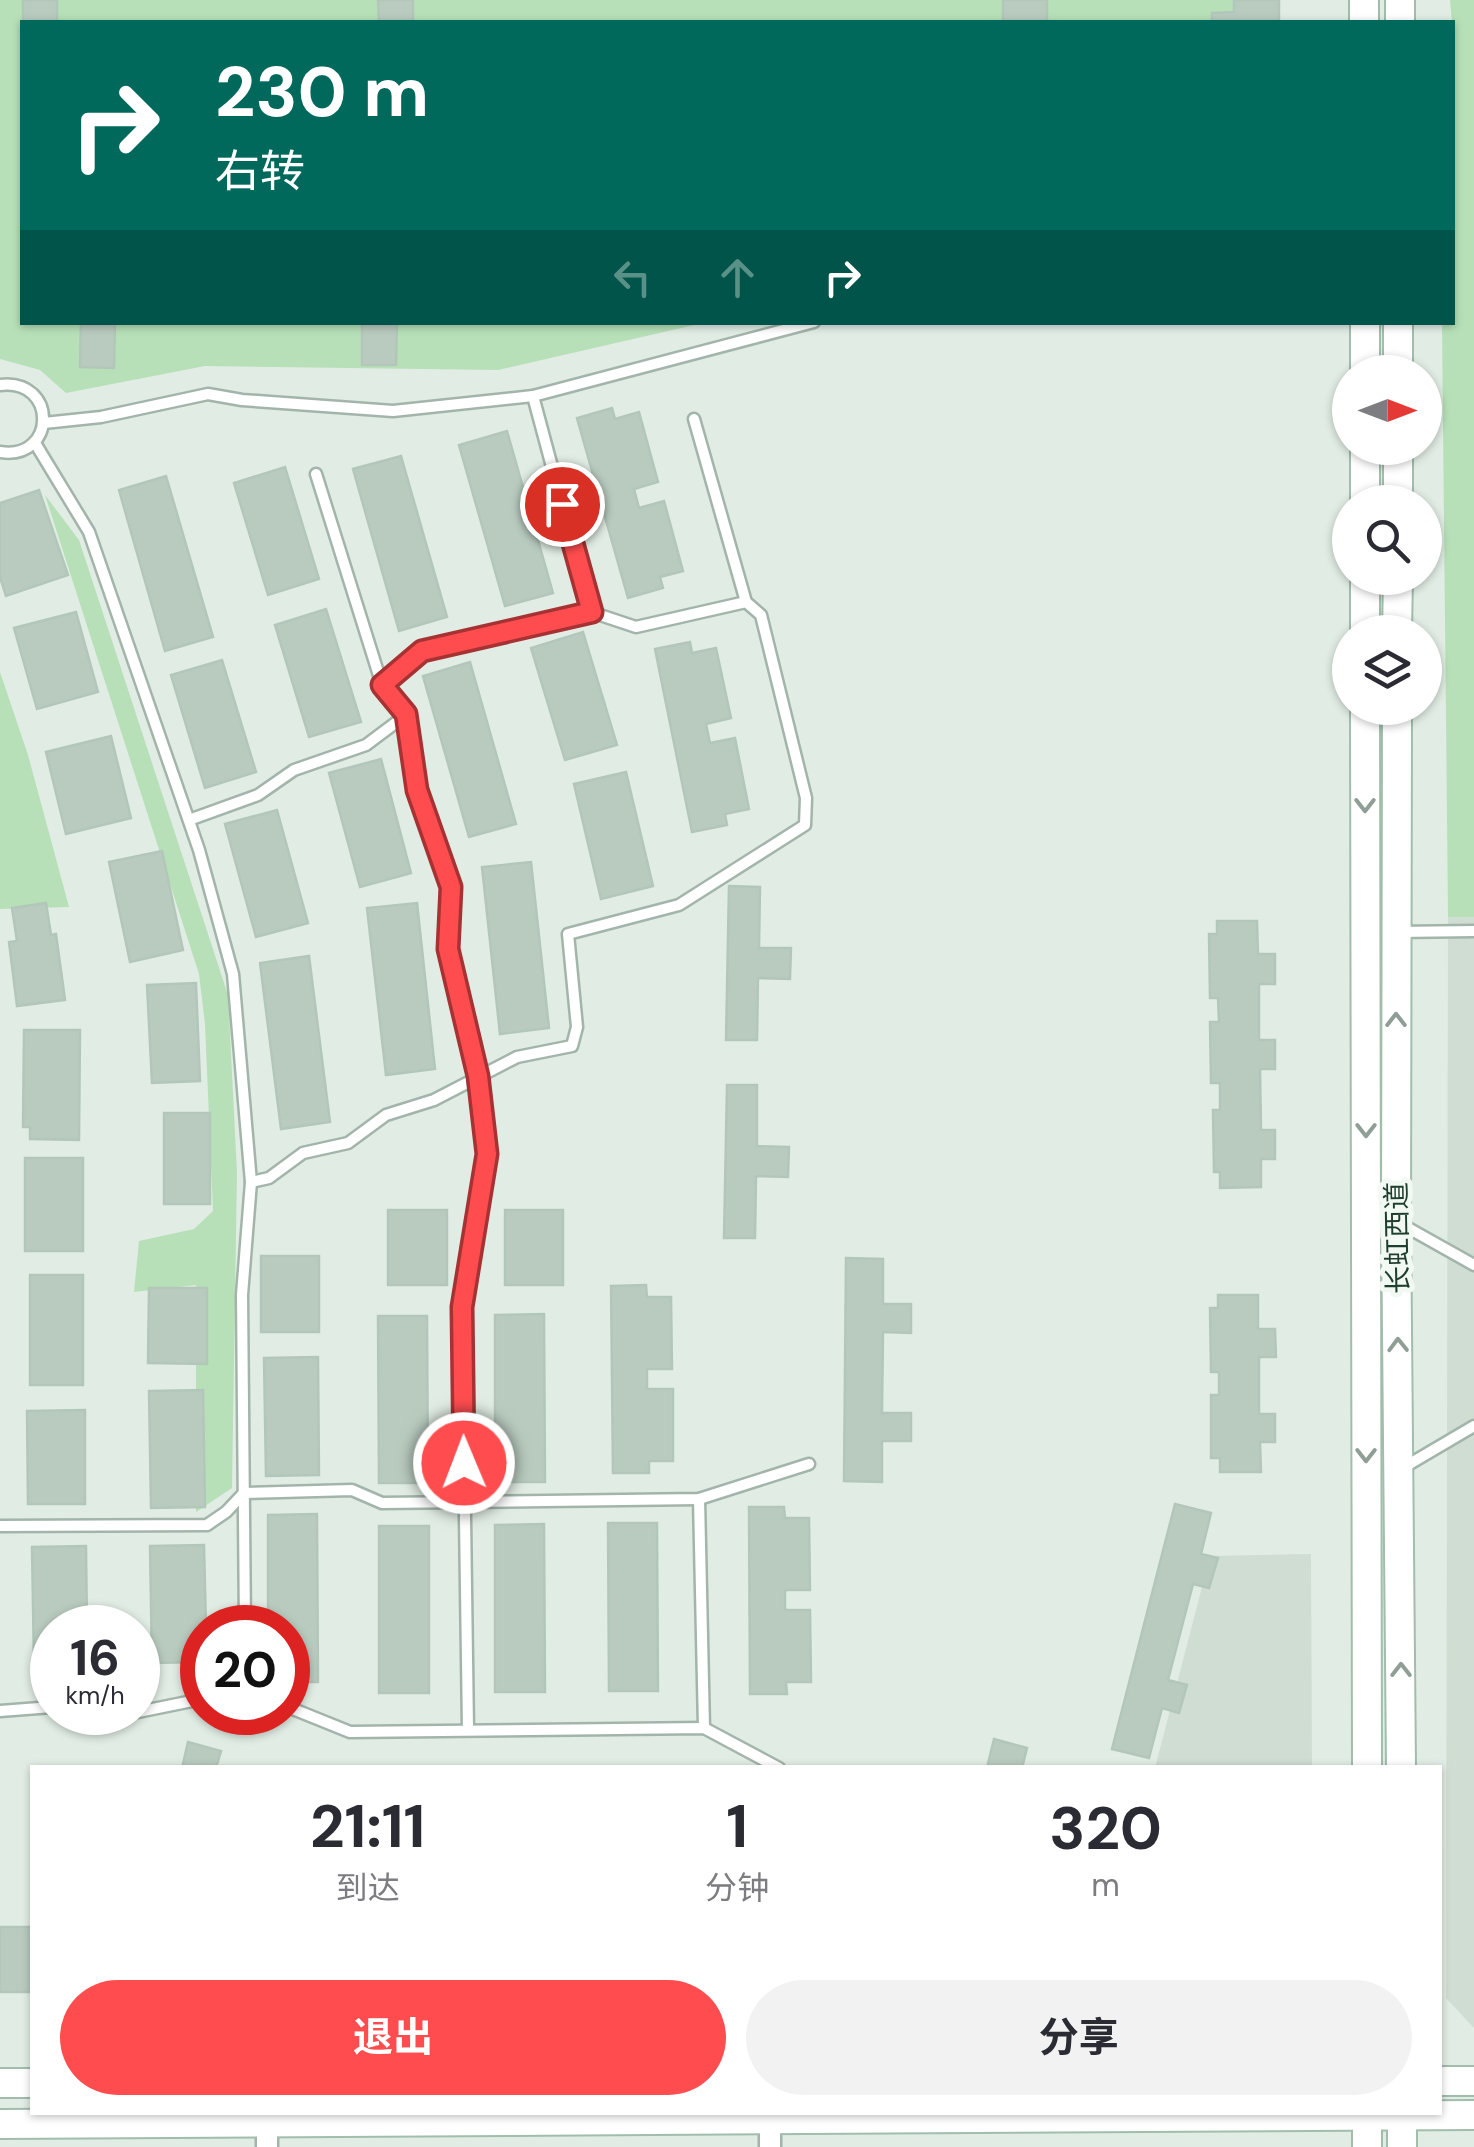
<!DOCTYPE html>
<html lang="zh">
<head>
<meta charset="utf-8">
<style>
	body { margin:0; font-family:"DM Sans","Noto Sans SC",sans-serif; background:#f2f2f3; color:#2b2b33; height:100vh; display:flex; flex-direction:column; font-size:38px; white-space:nowrap }
	* { box-sizing:border-box; margin:0 }
	p { font-size:32px; color:#7c7c81 }
	.icon { flex:none; width:55px; height:55px; fill:none; stroke:currentColor; stroke-width:2; stroke-linecap:round; stroke-linejoin:round }
	.map { position:relative; flex:1; overflow:hidden }
	.panel { position:absolute; left:30px; top:1765px; width:1412px; height:350px; display:flex; flex-direction:column; background:#fff; border-radius:0px; box-shadow:0 2px 8px #0004 }
	.panel>* { flex:none }
	.top-card { position:absolute; left:20px; top:20px; width:1435px; height:305px; border-radius:0px; box-shadow:0 2px 8px #0004; background:#00695c; color:#fff; overflow:hidden }
	.needle { width:65px; rotate:90deg }
	.fabs { position:absolute; left:1332px; top:355px; display:grid; gap:20px }
	.fabs a { display:grid; place-items:center; width:110px; height:110px; border-radius:50%; background:#fff; box-shadow:0 2px 8px #0004; font-size:50px }
	.speed { position:absolute; left:30px; top:1605px; display:flex; gap:20px; font-size:50px; font-weight:700; text-align:center }
	.speed>* { display:grid; place-content:center; width:130px; height:130px; border-radius:50%; background:#fff; box-shadow:0 2px 8px #0004; line-height:1 }
	.speed small { font-size:25px; font-weight:400 }
	.speed .limit { border:15px solid #d22; background:#fff; color:#111 }
	.pin { position:absolute; display:grid; place-items:center; width:85px; height:85px; color:#fff; margin:-42px; border:5px solid #fff; border-radius:50%; box-shadow:0 2px 10px #0007 }
	.me { position:absolute; width:110px; margin:-55px; rotate:359deg; stroke-linejoin:round; filter:drop-shadow(0 0 8px #0008) }
	.turn { display:flex; align-items:center; gap:35px; height:210px; padding:0 30px; font-size:45px }
	.turn .icon { width:130px; height:130px; stroke-width:2.5 }
	.turn b { display:block; font-size:70px; line-height:85px }
	.lanes { display:flex; align-items:center; height:95px; padding:0 30px; background:#0003; justify-content:center; gap:50px; direction:ltr }
	.lanes .off { opacity:.35 }
	.eta { display:flex; justify-content:space-evenly; align-items:center; height:170px; text-align:center }
	.eta b { font-size:60px; font-weight:700; line-height:70px }
	.action { display:flex; gap:20px; margin-top:auto; padding:20px 30px }
	.action a { flex:1; height:115px; border-radius:60px; background:#ff4d4f; color:#fff; font-size:40px; font-weight:700; line-height:115px; text-align:center }
	.action a+a { background:#f2f2f3; color:#2b2b33 }
	.map>svg:first-child { display:block }
	.built { fill:#cfddd3 }
	.green { fill:#b7e0b8 }
	.building { fill:#b9cbbf; stroke:#b2c7b9; stroke-width:2.5 }
	.lines { fill:none; stroke-linecap:round; stroke-linejoin:round }
	.lane-casing { stroke:#a3b5aa; stroke-width:15 }
	.street-casing { stroke:#a3b5aa; stroke-width:25 }
	.secondary-casing { stroke:#a1bdac; stroke-width:32 }
	.lane { stroke:#fff; stroke-width:10 }
	.street { stroke:#fff; stroke-width:20 }
	.secondary { stroke:#fff; stroke-width:28 }
	.oneway { stroke:#8f9f96 }
	.route-casing { stroke:#a63233; stroke-width:25 }
	.route { stroke:#ff4d4f; stroke-width:18 }
	.labels { text-anchor:middle; stroke-width:10; stroke-linejoin:round; paint-order:stroke }
	.street-label { font-size:28px; fill:#1f3f2e; stroke:#f2f9f3 }
</style>
</head>
<body>
<div class="map">
<svg width="1474" height="2147" viewBox="0 0 1474 2147">
	<rect width="100%" height="100%" fill="#e1ede4"/>
	<g class="built">
		<path d="M1448 917H1474V2028L1446 1998Z"/>
		<path d="M1311 1554 1312 1767 1155 1768 1210 1556Z"/>
	</g>
	<g class="green">
		<path d="M0 0H1246V22H22V322L703 323 498 370 205 366 66 393 40 370 0 359Z"/>
		<path d="M1450 0H1474V917H1448L1442 323 1452 322V22Z"/>
		<path d="M45 495 79 540 228 995 237 1172 232 1488 196 1512V1285L134 1292 139 1241 194 1229 213 1211 205 1024 199 974Z"/>
		<path d="M0 672 28 755 69 907 0 909Z"/>
	</g>
	<g class="building">
		<rect x="23" y="0" width="34" height="22"/>
		<path d="M378 0H413V22H379Z"/>
		<rect x="1003" y="0" width="44" height="22"/>
		<path d="M1234 0H1279V22H1212V13L1234 12Z"/>
		<path d="M81 322H115L114 368 80 367Z"/>
		<path d="M362 322H397L396 365H362Z"/>
		<path d="M612 408 615 419 639 412 658 482 634 489 639 508 664 501 683 571 660 577 663 588 628 598 577 418Z"/>
		<path d="M507 431 553 593 505 606 459 445Z"/>
		<path d="M401 456 447 617 399 631 353 469Z"/>
		<path d="M285 467 319 579 268 595 234 483Z"/>
		<path d="M166 476 213 637 165 651 119 490Z"/>
		<path d="M39 490 68 575 6 596 0 577V503Z"/>
		<path d="M326 609 361 722 309 737 275 625Z"/>
		<path d="M76 612 98 692 37 709 14 628Z"/>
		<path d="M583 632 617 745 565 760 531 648Z"/>
		<path d="M690 642 692 653 716 648 731 718 706 724 710 743 735 738 749 809 725 814 727 825 692 832 655 649Z"/>
		<path d="M222 660 256 772 205 788 171 675Z"/>
		<path d="M470 662 516 824 469 837 423 676Z"/>
		<path d="M111 736 131 818 66 834 46 752Z"/>
		<path d="M381 759 411 873 360 887 329 773Z"/>
		<path d="M626 772 653 886 601 899 574 784Z"/>
		<path d="M277 810 308 923 256 937 225 824Z"/>
		<path d="M162 851 183 950 130 962 109 862Z"/>
		<path d="M531 862 549 1028 500 1034 482 867Z"/>
		<path d="M729 886 760 887 759 948H791L790 979 758 978 757 1040H726Z"/>
		<path d="M46 903 51 935 56 934 65 1000 17 1006 9 942 17 941 12 908Z"/>
		<path d="M417 903 435 1069 386 1075 367 908Z"/>
		<path d="M1217 921H1257L1258 954H1275V984H1259V1040H1275V1069H1260L1261 1130H1275V1159H1261V1187L1220 1188V1172H1214L1213 1110H1220V1083H1211L1210 1022H1219L1218 998H1210L1209 934H1217Z"/>
		<path d="M309 956 330 1122 281 1129 260 963Z"/>
		<path d="M196 983 200 1081 152 1083 147 985Z"/>
		<path d="M24 1030H80L79 1140 30 1139V1127H23Z"/>
		<path d="M727 1085H757V1146L789 1147 788 1177 756 1176 755 1238H724Z"/>
		<rect x="164" y="1113" width="46" height="91"/>
		<rect x="25" y="1158" width="58" height="93"/>
		<rect x="388" y="1210" width="59" height="75"/>
		<rect x="505" y="1210" width="58" height="75"/>
		<rect x="261" y="1256" width="58" height="76"/>
		<path d="M846 1258 883 1259V1304H911V1333L883 1332 882 1413H911V1441H882V1482L844 1481Z"/>
		<rect x="30" y="1275" width="53" height="110"/>
		<path d="M646 1285 647 1297H671L672 1369H647V1389H673V1461H649V1473H613L611 1286Z"/>
		<path d="M149 1288H207V1364L148 1363Z"/>
		<path d="M1218 1295H1258V1329H1275L1276 1357H1259V1414H1275V1442H1260L1261 1472H1220V1458H1211V1395H1219V1372H1211L1210 1308H1218Z"/>
		<path d="M544 1314 545 1482H495V1315Z"/>
		<path d="M378 1316H427L428 1483H379Z"/>
		<path d="M318 1357 319 1475 266 1476 264 1358Z"/>
		<path d="M203 1390 205 1507 151 1508 149 1391Z"/>
		<path d="M85 1410V1504H28L27 1411Z"/>
		<path d="M1175 1504 1211 1513 1201 1554 1218 1558 1209 1588 1193 1584 1168 1680 1187 1685 1179 1713 1162 1708 1149 1758 1112 1749Z"/>
		<path d="M749 1507H784L785 1518H809L810 1590H785V1610H810L811 1682H786L787 1694H750Z"/>
		<path d="M317 1514 318 1682H288V1628H268V1515Z"/>
		<path d="M608 1523H657L658 1691H609Z"/>
		<path d="M544 1524 545 1692H495V1525Z"/>
		<rect x="379" y="1526" width="50" height="167"/>
		<path d="M204 1545 206 1628H202V1662L152 1663 150 1546Z"/>
		<path d="M86 1546 87 1628H52V1664L34 1665 32 1547Z"/>
		<path d="M994 1739 1027 1748 1022 1768H987Z"/>
		<path d="M188 1742 221 1751 216 1768H182Z"/>
		<rect x="0" y="1927" width="32" height="65"/>
	</g>
	<g class="lines">
		<g class="lane-casing">
			<g id="lane">
				<path d="M0 385C58 378 57 461 0 452"/>
				<path d="M533 396 591 612"/>
				<path d="M44 423 101 417 208 394 242 400 393 411 533 396 814 322"/>
				<path d="M35 443 89 532 199 850 233 974 251 1182 242 1295 245 1628"/>
				<path d="M316 474 382 685 406 715 417 790 451 887 448 949 478 1076 487 1154 462 1307 468 1729"/>
				<path d="M382 685 422 651 591 612 636 627 746 602"/>
				<path d="M189 820 258 795 294 770 366 745 406 715"/>
				<path d="M1397 932 1474 931"/>
				<path d="M251 1182 269 1178 303 1153 348 1143 386 1115 434 1100 517 1057 572 1046 577 1027 568 934 679 905 805 825 806 798 761 615 746 602 694 419"/>
				<path d="M1401 1224 1474 1265"/>
				<path d="M1401 1469 1474 1426"/>
				<path d="M699 1499 704 1728"/>
				<path d="M0 1526 207 1525 226 1512 244 1493 352 1490 382 1503 699 1499 809 1464"/>
				<path d="M288 1707 350 1732 704 1728 779 1768"/>
				<path d="M0 1711 52 1707"/>
				<path d="M104 1712 116 1716 133 1712"/>
				<path d="M138 1712 202 1699"/>
			</g>
		</g>
		<g class="street-casing">
			<g id="street">
				<path d="M770 2119V2147"/>
				<path d="M267 2122V2147"/>
			</g>
		</g>
		<g class="secondary-casing">
			<g id="secondary">
				<path d="M1364 0V22"/>
				<path d="M1400 22V0"/>
				<path d="M1365 322V372"/>
				<path d="M1398 372V322"/>
				<path d="M1365 448V502"/>
				<path d="M1398 502V448"/>
				<path d="M1365 578V632"/>
				<path d="M1397 632 1398 578"/>
				<path d="M1365 708 1367 1768"/>
				<path d="M1397 708 1396 1221 1401 1768"/>
				<path d="M1440 2081H1474"/>
				<path d="M0 2083H32"/>
				<path d="M1367 2112V2147"/>
				<path d="M1402 2112V2147"/>
				<path d="M0 2124 1474 2115"/>
			</g>
		</g>
		<use href="#lane" class="lane"/>
		<use href="#street" class="street"/>
		<use href="#secondary" class="secondary"/>
	</g>
	<defs><path id="oneway-chevron" d="M-2-3.5L2.5 0L-2 3.5" fill="none" stroke-width="1.6" stroke-linecap="round" stroke-linejoin="round" transform="scale(2.5)"/></defs>
	<g class="oneway">
		<use href="#oneway-chevron" transform="translate(1365 805) rotate(90)"/>
		<use href="#oneway-chevron" transform="translate(1396 1020) rotate(-90)"/>
		<use href="#oneway-chevron" transform="translate(1366 1130) rotate(90)"/>
		<use href="#oneway-chevron" transform="translate(1398 1345) rotate(-91)"/>
		<use href="#oneway-chevron" transform="translate(1366 1455) rotate(90)"/>
		<use href="#oneway-chevron" transform="translate(1401 1670) rotate(-90)"/>
	</g>
	<g class="lines">
		<g class="route-casing">
			<path id="route" d="M464 1463 462 1307 487 1154 478 1076 448 949 451 887 417 790 406 714 382 685 422 651 592 612 562 504"/>
		</g>
		<use href="#route" class="route"/>
	</g>
	<g class="labels">
		<g class="street-label">
			<text transform="translate(1397 1238) rotate(-91)" y="10">长虹西道</text>
		</g>
	</g>
</svg>
<div class="fabs">
<a><svg class="needle" viewBox="-14 -14 28 28"><path d="M0-13l5 13h-10z" fill="#e53935"/><path d="M0 13l5-13h-10z" fill="#7c7c81"/></svg></a>
<a><svg class="icon" aria-label="search" viewBox="0 0 24 24"><circle cx="10" cy="10" r="6"/><path d="M15 15l6 6"/></svg></a>
<a><svg class="icon" aria-label="layers" viewBox="0 0 24 24"><path d="M12 4l9 5-9 5-9-5zM3 14l9 5 9-5"/></svg></a>
</div>
<div class="speed"><div>16<small>km/h</small></div><div class="limit">20</div></div>
<div class="pin" style="left:562px;top:504px;background:#d93025"><svg class="icon" aria-label="arrive" viewBox="0 0 24 24"><path d="M6 21V4h12l-3 4 3 4H6"/></svg></div>
<svg class="me" style="left:464px;top:1463px" viewBox="-20 -20 40 40"><circle r="17" fill="#ff4d4f" stroke="#fff" stroke-width="3"/><path d="M0-11L8 9 0 5-8 9z" fill="#fff"/></svg>
<div class="top-card">
<div class="turn"><svg class="icon" aria-label="right" viewBox="0 0 24 24"><path d="M7 20v-9h11M14 6l5 5-5 5"/></svg><div><b>230 m</b>右转</div></div>
<div class="lanes"><svg class="icon off" aria-label="left" viewBox="0 0 24 24"><path d="M17 20v-9H6M10 6l-5 5 5 5"/></svg><svg class="icon off" aria-label="ahead" viewBox="0 0 24 24"><path d="M12 20V5M6 11l6-6 6 6"/></svg><svg class="icon" aria-label="right" viewBox="0 0 24 24"><path d="M7 20v-9h11M14 6l5 5-5 5"/></svg></div>
</div>
<section class="panel">
<div class="eta">
<div><b>21:11</b><p>到达</p></div>
<div><b>1</b><p>分钟</p></div>
<div><b>320</b><p>m</p></div>
</div>
<div class="action"><a>退出</a><a>分享</a></div>
</section>
</div>
</body>
</html>
